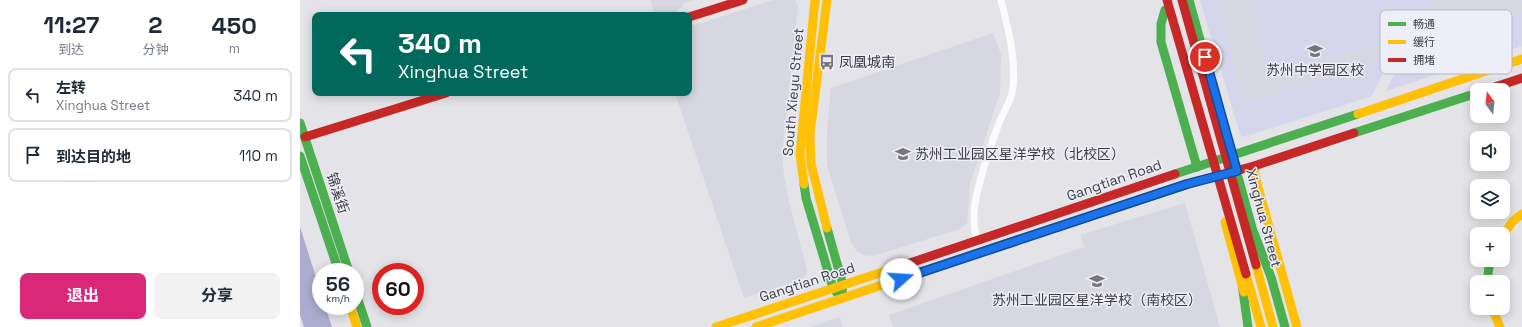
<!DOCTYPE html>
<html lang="zh">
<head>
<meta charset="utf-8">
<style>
	body { margin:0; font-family:"Space Grotesk","Noto Sans SC",sans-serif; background:#f2f2f3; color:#1f2937; height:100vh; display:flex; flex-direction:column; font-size:15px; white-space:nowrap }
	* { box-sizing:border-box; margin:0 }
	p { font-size:13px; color:#747a83 }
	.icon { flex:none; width:22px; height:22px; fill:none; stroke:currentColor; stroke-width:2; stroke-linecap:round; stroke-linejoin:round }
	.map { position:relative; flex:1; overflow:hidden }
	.panel { display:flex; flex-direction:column; background:#fff; width:300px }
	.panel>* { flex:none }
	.guide { position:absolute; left:12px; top:12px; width:380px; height:84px; border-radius:8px; box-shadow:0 2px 10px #0003; background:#00695c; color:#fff; overflow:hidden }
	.needle { width:26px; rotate:345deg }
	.tools { position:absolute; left:1170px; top:83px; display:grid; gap:8px }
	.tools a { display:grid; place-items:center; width:40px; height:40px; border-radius:8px; background:#fff; box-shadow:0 2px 10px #0003; font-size:20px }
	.speed { position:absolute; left:12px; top:263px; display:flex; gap:8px; font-size:20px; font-weight:700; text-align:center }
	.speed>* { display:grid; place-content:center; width:52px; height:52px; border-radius:50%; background:#fff; box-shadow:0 2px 10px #0003; line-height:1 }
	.speed small { font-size:10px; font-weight:400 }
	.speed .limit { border:6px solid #d22; background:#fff; color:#111 }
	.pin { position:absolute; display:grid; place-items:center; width:34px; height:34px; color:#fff; margin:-17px; border:2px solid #fff; border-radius:50%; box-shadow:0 1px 4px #0007 }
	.me { position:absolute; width:44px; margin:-22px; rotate:71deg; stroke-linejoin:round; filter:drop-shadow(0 0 3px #0008) }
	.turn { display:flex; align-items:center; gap:14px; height:84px; padding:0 20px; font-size:18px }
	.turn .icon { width:52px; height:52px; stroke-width:2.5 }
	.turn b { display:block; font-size:28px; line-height:34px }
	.eta { display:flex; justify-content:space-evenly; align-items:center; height:68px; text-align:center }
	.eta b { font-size:24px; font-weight:700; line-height:28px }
	.button { display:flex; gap:8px; margin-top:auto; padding:8px 20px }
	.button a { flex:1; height:46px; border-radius:8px; background:#db2777; color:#fff; font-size:16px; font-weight:700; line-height:46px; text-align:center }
	.button a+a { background:#f2f2f3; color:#1f2937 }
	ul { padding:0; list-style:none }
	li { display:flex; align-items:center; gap:12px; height:54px; margin:0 8px 6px; padding:0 12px; border:2px solid #e0e1e3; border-radius:8px }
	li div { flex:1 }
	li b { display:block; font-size:15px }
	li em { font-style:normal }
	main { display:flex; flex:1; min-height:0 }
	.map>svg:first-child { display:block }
	.built { fill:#d7d7e2 }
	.green { fill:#d5d6eb }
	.water { fill:#abaccf }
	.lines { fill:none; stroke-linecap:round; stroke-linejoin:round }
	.street { stroke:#fbfbfc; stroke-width:7 }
	.fast { stroke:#4caf50; stroke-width:9 }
	.slow { stroke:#ffc107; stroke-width:9 }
	.jam { stroke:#c62828; stroke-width:9 }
	.route-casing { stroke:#114b97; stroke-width:10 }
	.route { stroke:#1a73e8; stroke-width:7 }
	.labels { text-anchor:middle; stroke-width:3; stroke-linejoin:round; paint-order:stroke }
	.poi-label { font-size:14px; fill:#3c3c40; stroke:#edeef8; text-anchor:start }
	.street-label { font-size:14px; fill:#3c3c40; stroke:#edeef8 }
	.key { fill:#edeef8; stroke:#b8b9c1; stroke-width:1 }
	.key-label { font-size:11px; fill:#3c3c40 }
</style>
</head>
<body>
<main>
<section class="panel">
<div class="eta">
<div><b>11:27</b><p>到达</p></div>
<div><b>2</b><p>分钟</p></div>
<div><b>450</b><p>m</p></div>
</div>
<ul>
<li><svg class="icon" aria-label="left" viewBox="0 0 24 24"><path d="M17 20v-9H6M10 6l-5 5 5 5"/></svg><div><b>左转</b><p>Xinghua Street</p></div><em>340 m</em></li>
<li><svg class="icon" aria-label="arrive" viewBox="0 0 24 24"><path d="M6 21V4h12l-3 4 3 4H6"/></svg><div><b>到达目的地</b></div><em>110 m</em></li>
</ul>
<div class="button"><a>退出</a><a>分享</a></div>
</section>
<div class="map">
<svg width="1222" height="327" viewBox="0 0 1222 327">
	<rect width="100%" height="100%" fill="#e3e3e8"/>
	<g class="built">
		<path d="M350 0H395L384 3 374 15H355Z"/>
		<path d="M473 0H495L498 7 482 154 484 176 489 202 507 270V274L500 280 444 298 375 93H389V27Z"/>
		<path d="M916 0H1222V10L945 103Z"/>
		<path d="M693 33 701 54 700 93 670 184 667 223 660 229 573 256 563 255 556 250 551 242 527 166V131L531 88Z"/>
		<path d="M885 203 920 327H593L589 315 784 247 780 235Z"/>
		<path d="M540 317 543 327H509Z"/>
	</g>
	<g class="green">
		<path d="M900 0H916L945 103 1093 53 1072 96 943 137 940 134Z"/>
		<path d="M955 0H1129L1137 26 968 75 947 2Z"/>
		<path d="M1222 10V46L1086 91 1107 49Z"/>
	</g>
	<path class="water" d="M0 227 21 293V306H25L32 327H4L0 315Z"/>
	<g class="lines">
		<path class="street" d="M677 241C675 231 673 221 674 211 676 188 691 145 699 123 704 110 712 101 713 87 716 57 708 28 701 0"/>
		<g class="fast">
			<path d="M889 0 956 242"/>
			<path d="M865 10 861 24V42L897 167"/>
			<path d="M0 123 49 272"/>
			<path d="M1054 133 1177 93"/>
			<path d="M0 156 39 272"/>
			<path d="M875 174 1058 114"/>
			<path d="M504 184 506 198 533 288 537 293"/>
			<path d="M527 228 543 285 542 292"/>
			<path d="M954 233 971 277 985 327"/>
			<path d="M693 248 895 182"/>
			<path d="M1187 282 1190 260"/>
			<path d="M942 284 948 327"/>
			<path d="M55 291 67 327"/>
		</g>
		<g class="slow">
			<path d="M1058 114 1222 59"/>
			<path d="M954 166 956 180 997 327"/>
			<path d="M504 184 500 154 515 0"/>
			<path d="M925 222 944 292"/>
			<path d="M527 228 511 164 510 134 527 0"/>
			<path d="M1203 235 1213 221 1222 214"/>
			<path d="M956 265 973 327"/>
			<path d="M946 274 961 327"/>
			<path d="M50 306 57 327"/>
			<path d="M1192 308 1200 327"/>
			<path d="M416 327 610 263"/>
			<path d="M456 327 693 248"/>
		</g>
		<g class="jam">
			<path d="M867 0 946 274"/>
			<path d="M882 0 956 265"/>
			<path d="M389 17 443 0"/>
			<path d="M1186 90 1222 78"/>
			<path d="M5 137 146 93"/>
			<path d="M895 182 954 166 1054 133"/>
			<path d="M610 263 875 174"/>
		</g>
	</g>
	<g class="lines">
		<g class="route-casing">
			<path id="route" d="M601 279 887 184 937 171 905 57"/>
		</g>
		<use href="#route" class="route"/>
	</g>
	<defs>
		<g id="school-bare" transform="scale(1.2)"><path d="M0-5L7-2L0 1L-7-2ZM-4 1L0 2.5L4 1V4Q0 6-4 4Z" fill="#76767b" stroke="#edeef8" stroke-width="2.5" paint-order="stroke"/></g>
		<g id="bus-bare" transform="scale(1.2)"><path d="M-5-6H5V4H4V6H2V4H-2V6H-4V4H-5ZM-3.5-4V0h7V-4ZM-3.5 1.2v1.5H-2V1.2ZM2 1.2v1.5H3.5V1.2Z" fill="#76767b" stroke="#edeef8" stroke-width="2.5" paint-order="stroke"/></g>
	</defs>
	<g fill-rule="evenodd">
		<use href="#school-bare" x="1015" y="51"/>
		<use href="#bus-bare" x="527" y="62"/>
		<use href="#school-bare" x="603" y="154"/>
		<use href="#school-bare" x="797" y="281"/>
	</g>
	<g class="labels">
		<g class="poi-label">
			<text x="539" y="67">凤凰城南</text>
			<text x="1015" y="75" text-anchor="middle">苏州中学园区校</text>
			<text x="615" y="159">苏州工业园区星洋学校（北校区）</text>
			<text x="797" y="305" text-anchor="middle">苏州工业园区星洋学校（南校区）</text>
		</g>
		<g class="street-label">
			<text transform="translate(493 92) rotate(-85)" y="5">South Xieyu Street</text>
			<text transform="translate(814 180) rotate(-19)" y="5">Gangtian Road</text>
			<text transform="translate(38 193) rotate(72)" y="5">锦溪街</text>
			<text transform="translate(964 218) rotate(75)" y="5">Xinghua Street</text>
			<text transform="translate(507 282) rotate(-18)" y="5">Gangtian Road</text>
		</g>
	</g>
	<rect x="1080" y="10" width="132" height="64" rx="6" class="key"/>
	<rect x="1088" y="22" width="18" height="4" fill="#4caf50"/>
	<rect x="1088" y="40" width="18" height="4" fill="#ffc107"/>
	<rect x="1088" y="58" width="18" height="4" fill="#c62828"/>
	<g class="key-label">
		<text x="1113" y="28">畅通</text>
		<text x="1113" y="46">缓行</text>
		<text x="1113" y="64">拥堵</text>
	</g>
</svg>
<div class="tools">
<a><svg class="needle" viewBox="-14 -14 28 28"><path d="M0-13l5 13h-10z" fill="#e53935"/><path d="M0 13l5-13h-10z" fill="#747a83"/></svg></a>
<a><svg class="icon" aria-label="sound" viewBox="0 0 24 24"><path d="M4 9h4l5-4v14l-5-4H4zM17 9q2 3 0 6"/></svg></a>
<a><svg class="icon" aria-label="layers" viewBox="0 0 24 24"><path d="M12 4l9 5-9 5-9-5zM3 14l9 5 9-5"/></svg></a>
<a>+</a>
<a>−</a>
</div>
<div class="speed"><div>56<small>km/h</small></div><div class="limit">60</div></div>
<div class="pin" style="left:905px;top:57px;background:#d93025"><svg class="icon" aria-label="arrive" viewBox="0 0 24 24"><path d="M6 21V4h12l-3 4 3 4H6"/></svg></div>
<svg class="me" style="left:601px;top:279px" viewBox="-20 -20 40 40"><circle r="19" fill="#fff"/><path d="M0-13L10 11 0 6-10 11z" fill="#1a73e8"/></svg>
<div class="guide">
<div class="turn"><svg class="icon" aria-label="left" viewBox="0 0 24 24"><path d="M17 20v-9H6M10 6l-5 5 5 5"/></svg><div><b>340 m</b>Xinghua Street</div></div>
</div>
</div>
</main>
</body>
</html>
